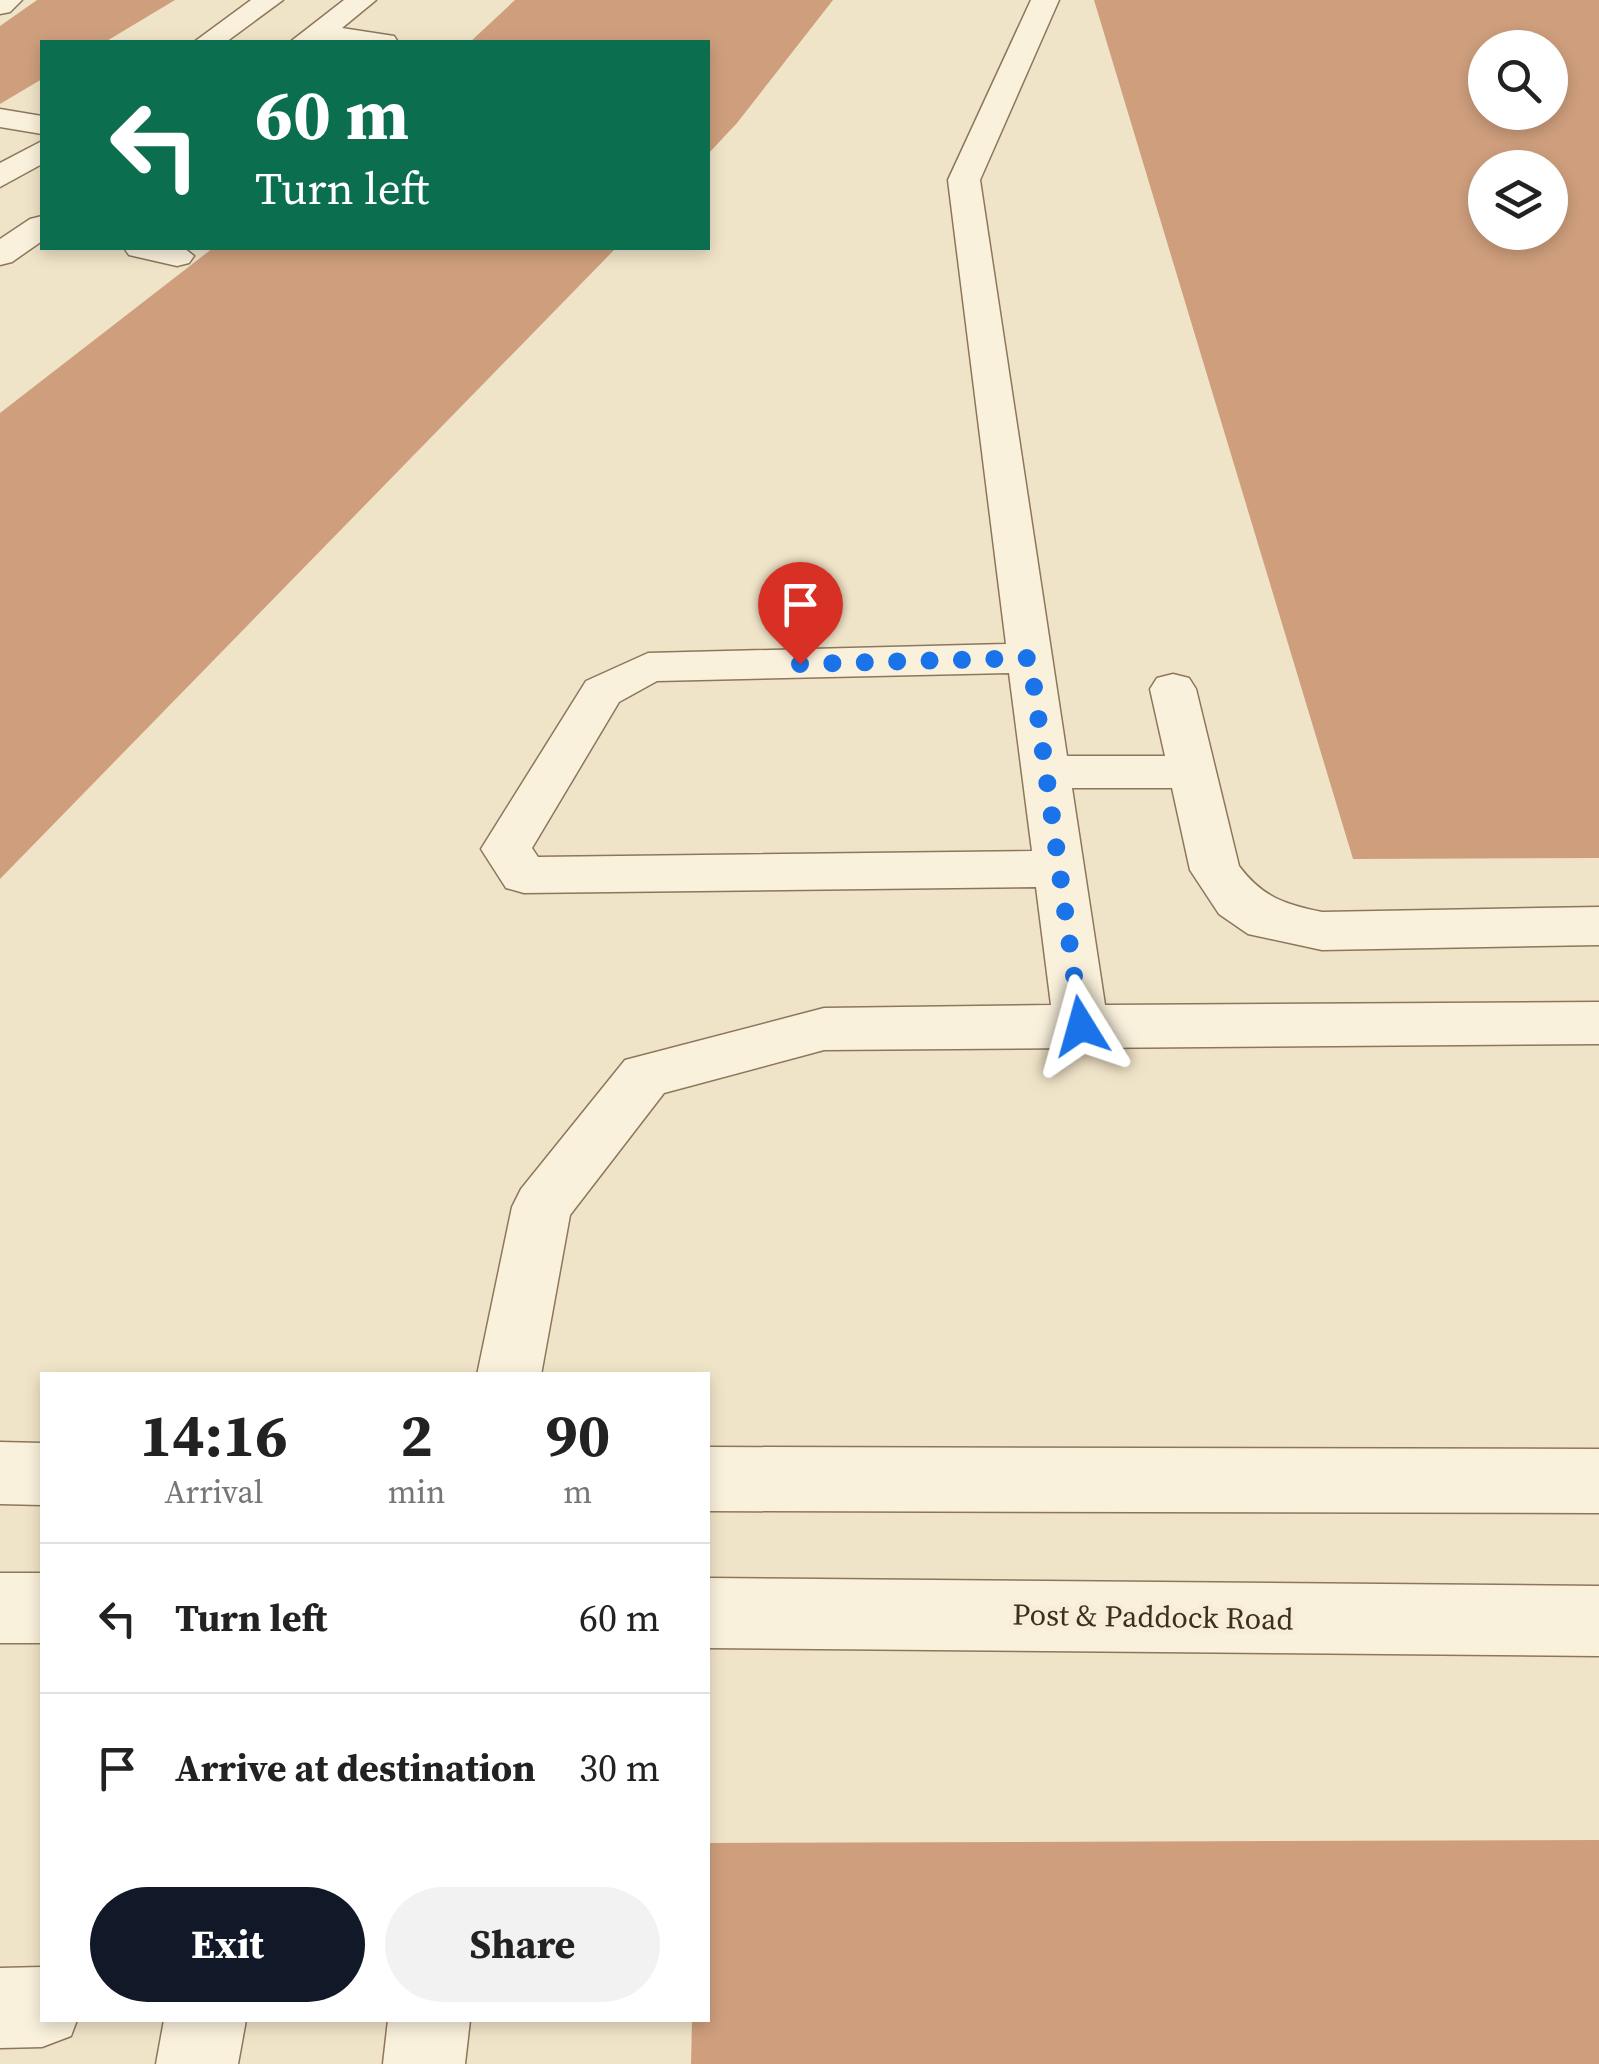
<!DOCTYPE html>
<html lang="en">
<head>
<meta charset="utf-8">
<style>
	body { margin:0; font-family:"Source Serif 4",serif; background:#f2f2f2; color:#222; height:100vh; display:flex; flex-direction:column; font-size:38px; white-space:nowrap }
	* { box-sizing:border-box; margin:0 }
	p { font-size:32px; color:#767676 }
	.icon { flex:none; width:55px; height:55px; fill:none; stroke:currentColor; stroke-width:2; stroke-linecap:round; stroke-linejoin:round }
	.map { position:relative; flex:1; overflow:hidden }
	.details { position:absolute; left:40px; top:1372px; width:670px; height:650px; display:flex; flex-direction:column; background:#fff; border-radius:0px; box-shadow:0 5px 15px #0003 }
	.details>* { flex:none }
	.top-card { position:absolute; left:40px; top:40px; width:670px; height:210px; border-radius:0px; box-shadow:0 5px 15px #0003; background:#0b6e4f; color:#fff; overflow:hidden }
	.buttons { position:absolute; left:1468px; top:30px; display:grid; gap:20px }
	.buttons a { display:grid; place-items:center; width:100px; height:100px; border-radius:50%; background:#fff; box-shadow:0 5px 15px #0003; font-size:50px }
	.pin { position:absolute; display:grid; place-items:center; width:85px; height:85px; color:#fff; margin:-102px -42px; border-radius:50% 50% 50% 0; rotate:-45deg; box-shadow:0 0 10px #0007 }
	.pin .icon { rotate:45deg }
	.me { position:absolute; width:110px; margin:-55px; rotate:352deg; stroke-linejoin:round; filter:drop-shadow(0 0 8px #0008) }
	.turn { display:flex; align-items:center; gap:35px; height:210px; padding:0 50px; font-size:45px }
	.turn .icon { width:130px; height:130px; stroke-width:2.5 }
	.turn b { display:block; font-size:70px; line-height:85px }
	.eta { display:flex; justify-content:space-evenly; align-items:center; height:170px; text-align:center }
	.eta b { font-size:60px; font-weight:700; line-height:70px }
	.cta { display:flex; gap:20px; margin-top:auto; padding:20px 50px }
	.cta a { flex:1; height:115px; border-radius:60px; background:#111827; color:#fff; font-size:40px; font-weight:700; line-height:115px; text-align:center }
	.cta a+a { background:#f2f2f2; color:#222 }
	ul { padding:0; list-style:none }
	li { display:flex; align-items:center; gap:30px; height:150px; padding:0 50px; border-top:2px solid #e0e0e0 }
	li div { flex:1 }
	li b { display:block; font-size:38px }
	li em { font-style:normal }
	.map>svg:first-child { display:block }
	.building { fill:#cf9f7d; fill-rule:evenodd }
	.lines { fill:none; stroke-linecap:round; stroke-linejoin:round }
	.minor-casing { stroke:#8d765c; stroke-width:3 }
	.minor { fill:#faf1dc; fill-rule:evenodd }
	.route { stroke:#1a73e8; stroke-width:18; stroke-dasharray:0 32.4 }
	.labels { text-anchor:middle; stroke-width:10; stroke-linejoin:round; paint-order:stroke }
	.near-street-label { font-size:30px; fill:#3d2e20; stroke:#f7eed8 }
</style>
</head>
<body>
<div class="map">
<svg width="1599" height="2064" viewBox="0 0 1599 2064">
	<rect width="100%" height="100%" fill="#f0e4c8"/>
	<g class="building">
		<path d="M37 0H175L105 42H42V79L0 104V26Z"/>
		<path d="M515 0H833L737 123 708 154V42H470Z"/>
		<path d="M1094 0H1599V858L1353 859ZM1485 48H1550V112H1485ZM1485 168H1550V232H1485Z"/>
		<path d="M213 248H616L0 879V413Z"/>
		<path d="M1599 1840V2064H691L692 2020H708V1843Z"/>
	</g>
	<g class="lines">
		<g class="minor-casing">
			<g id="minor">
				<path d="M0 0H22L10 12 0 14Z"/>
				<path d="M251 0H283L226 42H194Z"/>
				<path d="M344 0H376L342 28 394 36 398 42H290Z"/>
				<path d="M1031 0H1059L980 180 1067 756H1165L1150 689 1157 678 1173 674 1189 678 1196 689 1239 866C1263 898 1285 904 1322 912L1599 907V945L1322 950 1248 934 1219 914 1190 870 1172 788H1072L1105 1005 1599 1002V1044L824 1050 664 1093 570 1215 541 1375H477L512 1207 521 1189 625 1060 824 1008 1051 1005 1036 887 524 893 506 888 481 849 586 681 648 653 1006 644 948 180ZM1009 673 1032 851 538 857 532 848 619 702 657 681Z"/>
				<path d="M0 109 42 116V134L0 127Z"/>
				<path d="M42 141V164L0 187V163Z"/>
				<path d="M42 216V241L12 262 0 265V239L30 219Z"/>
				<path d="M124 248H184L194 256 189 263 177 266 129 255Z"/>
				<path d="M0 1442 42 1443V1505L0 1504Z"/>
				<path d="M708 1447 1599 1449V1513L708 1511Z"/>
				<rect x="0" y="1573" width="42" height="70"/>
				<path d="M708 1578 1599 1586V1656L708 1648Z"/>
				<path d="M42 1967V2020H77L71 2036 42 2047 0 2048V1968Z"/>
				<path d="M164 2020H246L238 2064H156Z"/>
				<path d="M388 2020H470L465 2064H383Z"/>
			</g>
		</g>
		<use href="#minor" class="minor"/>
	</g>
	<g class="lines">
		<path class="route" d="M800 664 1030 658 1081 1026"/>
	</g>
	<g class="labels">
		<g class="near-street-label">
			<text transform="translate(1153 1617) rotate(1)" y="10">Post &amp; Paddock Road</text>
		</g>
	</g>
</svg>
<div class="buttons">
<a><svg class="icon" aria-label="search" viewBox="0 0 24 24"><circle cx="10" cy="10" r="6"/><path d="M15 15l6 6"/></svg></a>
<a><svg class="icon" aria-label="layers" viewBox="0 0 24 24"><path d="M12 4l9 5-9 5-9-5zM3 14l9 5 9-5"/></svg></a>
</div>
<div class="pin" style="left:800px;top:664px;background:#d93025"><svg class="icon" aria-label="arrive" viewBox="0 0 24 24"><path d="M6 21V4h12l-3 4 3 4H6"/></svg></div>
<svg class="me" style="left:1081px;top:1026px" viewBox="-20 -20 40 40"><path d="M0-17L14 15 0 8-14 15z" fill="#1a73e8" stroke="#fff" stroke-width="4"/></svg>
<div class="top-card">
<div class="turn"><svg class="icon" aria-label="left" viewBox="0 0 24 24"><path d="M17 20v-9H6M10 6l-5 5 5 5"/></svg><div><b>60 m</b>Turn left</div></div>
</div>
<section class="details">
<div class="eta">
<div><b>14:16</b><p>Arrival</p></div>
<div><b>2</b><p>min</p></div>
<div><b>90</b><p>m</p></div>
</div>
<ul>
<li><svg class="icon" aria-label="left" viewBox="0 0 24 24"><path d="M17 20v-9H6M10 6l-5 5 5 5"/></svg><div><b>Turn left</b></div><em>60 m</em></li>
<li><svg class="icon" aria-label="arrive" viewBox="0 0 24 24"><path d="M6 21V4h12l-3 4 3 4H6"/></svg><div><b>Arrive at destination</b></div><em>30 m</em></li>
</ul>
<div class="cta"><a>Exit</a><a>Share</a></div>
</section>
</div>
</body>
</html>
